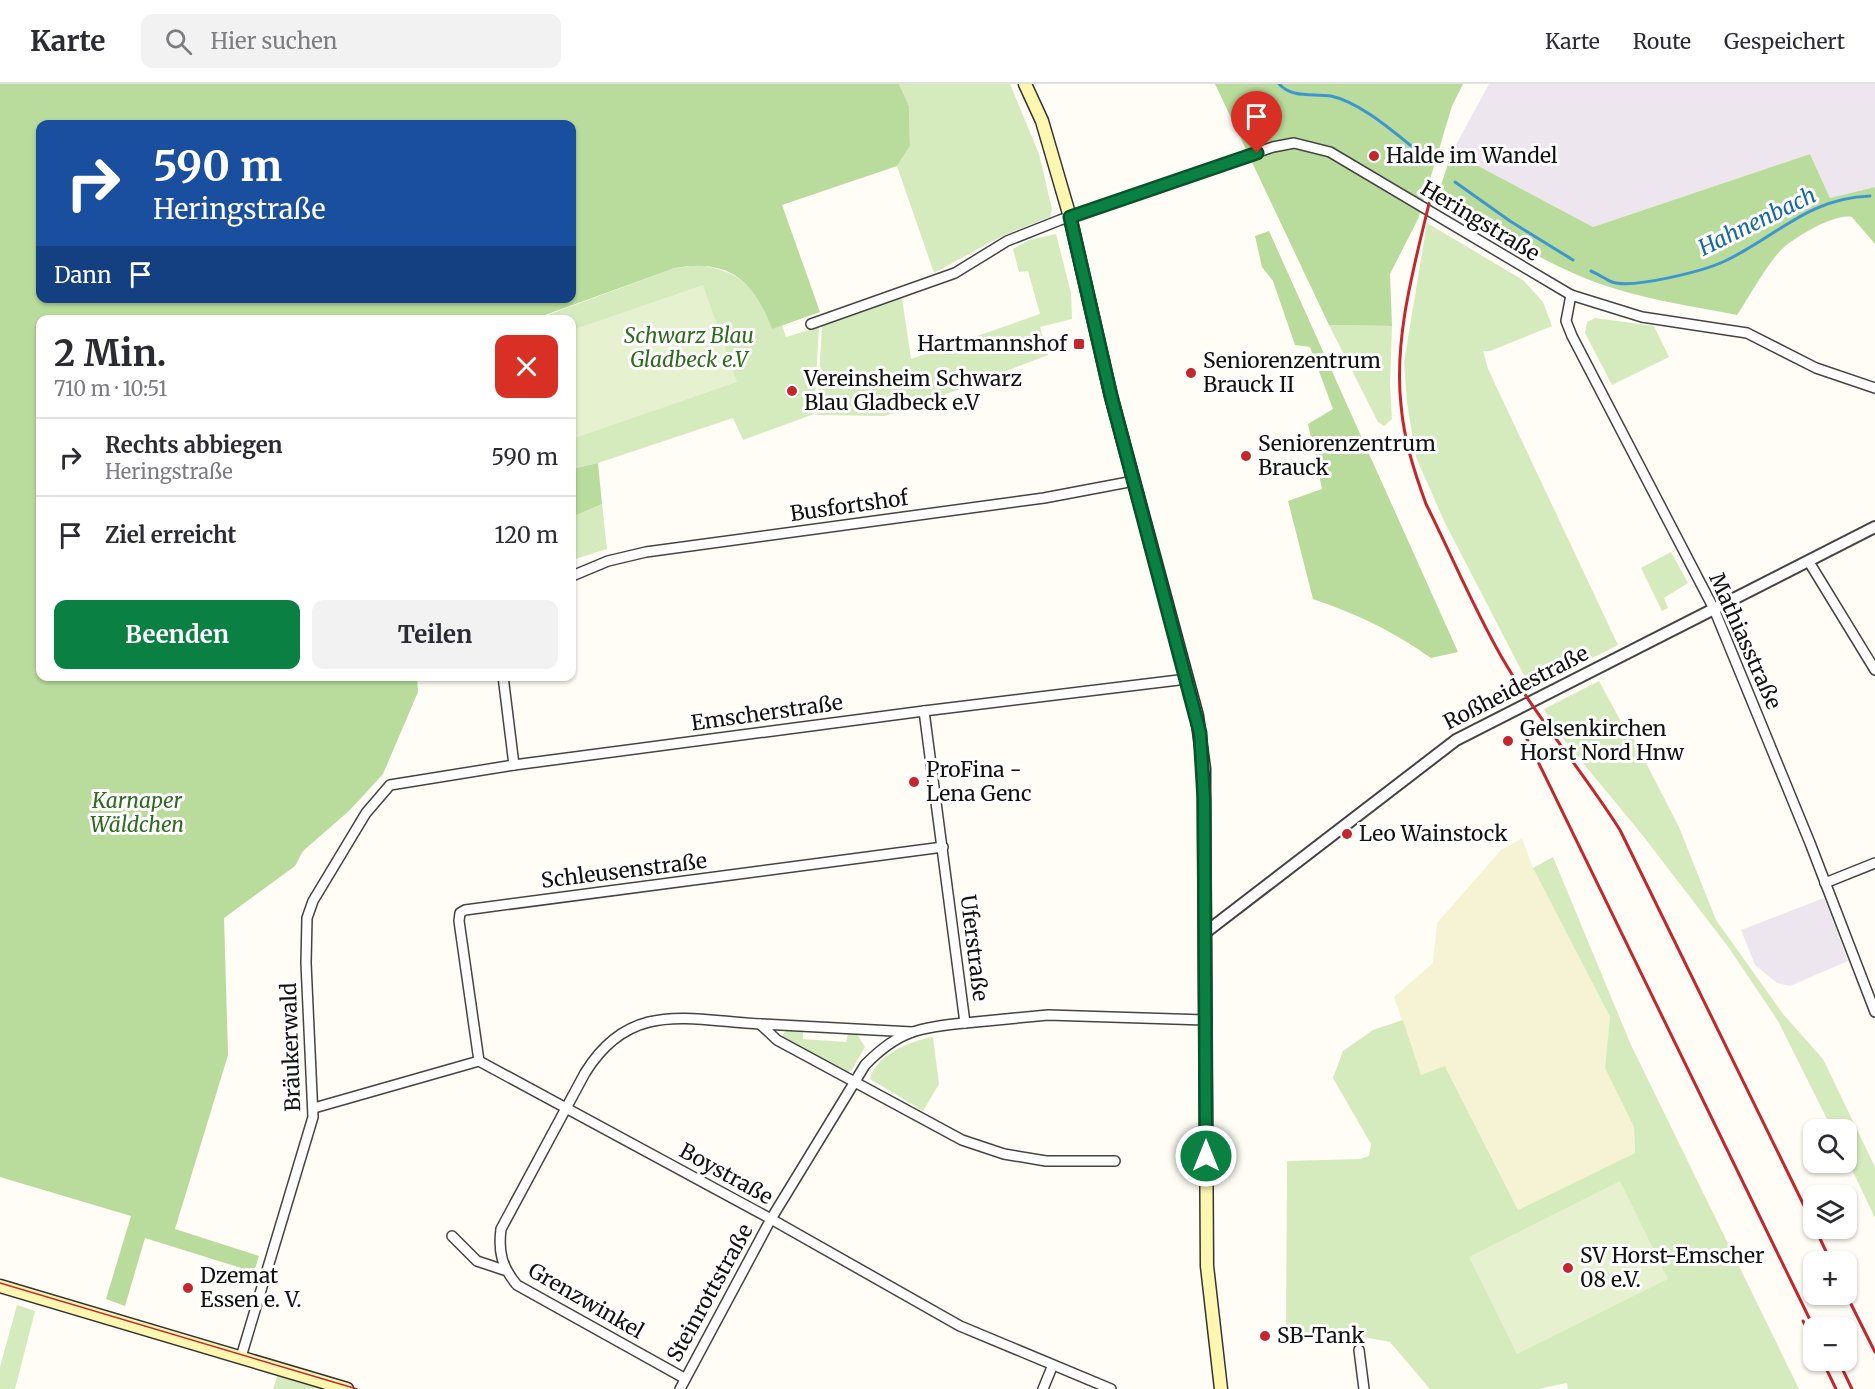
<!DOCTYPE html>
<html lang="de">
<head>
<meta charset="utf-8">
<style>
	body { margin:0; font-family:Merriweather,serif; background:#f2f2f3; color:#2b2b33; height:100vh; display:flex; flex-direction:column; font-size:22px; white-space:nowrap }
	* { box-sizing:border-box; margin:0 }
	p { font-size:20px; color:#7c7c81 }
	.icon { flex:none; width:33px; height:33px; fill:none; stroke:currentColor; stroke-width:2; stroke-linecap:round; stroke-linejoin:round }
	.map { position:relative; flex:1; overflow:hidden }
	.drawer { position:absolute; left:36px; top:231px; width:540px; height:366px; display:flex; flex-direction:column; background:#fff; border-radius:12px; box-shadow:0 2px 4px #0004 }
	.drawer>* { flex:none }
	.banner { position:absolute; left:36px; top:36px; width:540px; height:183px; border-radius:12px; box-shadow:0 2px 4px #0004; background:#1a4fa0; color:#fff; overflow:hidden }
	.controls { position:absolute; left:1803px; top:1035px; display:grid; gap:12px }
	.controls a { display:grid; place-items:center; width:54px; height:54px; border-radius:12px; background:#fff; box-shadow:0 2px 4px #0004; font-size:30px }
	.pin { position:absolute; display:grid; place-items:center; width:51px; height:51px; color:#fff; margin:-62px -26px; border-radius:50% 50% 50% 0; rotate:-45deg; box-shadow:0 0 6px #0007 }
	.pin .icon { rotate:45deg }
	.me { position:absolute; width:66px; margin:-33px; rotate:0deg; stroke-linejoin:round; filter:drop-shadow(0 0 4px #0008) }
	.turn { display:flex; align-items:center; gap:21px; height:126px; padding:0 18px; font-size:27px }
	.turn .icon { width:78px; height:78px; stroke-width:2.5 }
	.turn b { display:block; font-size:42px; line-height:51px }
	.then { display:flex; align-items:center; height:57px; padding:0 18px; background:#0003; gap:12px; font-size:22px }
	.round { display:grid; place-items:center; flex:none; width:63px; height:63px; border-radius:12px; background:#f2f2f3 }
	.overview { display:flex; align-items:center; justify-content:space-between; height:102px; padding:0 18px }
	h1 { font-size:36px; font-weight:700; line-height:45px }
	.action { display:flex; gap:12px; margin-top:auto; padding:12px 18px }
	.action a { flex:1; height:69px; border-radius:12px; background:#0b8043; color:#fff; font-size:24px; font-weight:700; line-height:69px; text-align:center }
	.action a+a { background:#f2f2f3; color:#2b2b33 }
	ul { padding:0; list-style:none }
	li { display:flex; align-items:center; gap:18px; height:78px; padding:0 18px; border-top:2px solid #e1e1e2 }
	li div { flex:1 }
	li b { display:block; font-size:22px }
	li em { font-style:normal }
	header { display:flex; align-items:center; gap:36px; box-sizing:border-box; height:84px; padding:0 30px; background:#fff; border-bottom:2px solid #e1e1e2 }
	header strong { font-size:28px }
	nav { display:flex; gap:33px; margin-inline-start:auto; font-size:21px }
	.search { width:420px; height:54px; background:#f2f2f3; display:flex; align-items:center; gap:15px; box-sizing:border-box; padding:0 21px; border-radius:12px; color:#7c7c81; font-size:22px }
	.map>svg:first-child { display:block }
	.industrial { fill:#eee6ef }
	.farmland { fill:#f6f3d4 }
	.green { fill:#d5ebbd }
	.forest { fill:#b9dc9c; fill-rule:evenodd }
	.pitch { fill:#e6f2cf }
	.lines { fill:none; stroke-linecap:round; stroke-linejoin:round }
	.stream { stroke:#3f96cf; stroke-width:3 }
	.minor-casing { stroke:#444; stroke-width:12 }
	.tertiary-casing { stroke:#444; stroke-width:14 }
	.secondary-casing { stroke:#333; stroke-width:15 }
	.minor { stroke:#fff; stroke-width:9 }
	.tertiary { stroke:#fff; stroke-width:10 }
	.secondary { stroke:#fff6b0; stroke-width:12 }
	.tram { stroke:#c4262e; stroke-width:1.5 }
	.rail { stroke:#c4262e; stroke-width:3 }
	.route-casing { stroke:#07532c; stroke-width:15 }
	.route { stroke:#0b8043; stroke-width:10 }
	.poi-dot { fill:#c4262e; stroke:#fff; stroke-width:2 }
	.labels { text-anchor:middle; stroke-width:6; stroke-linejoin:round; paint-order:stroke }
	.poi-label { font-size:21px; fill:#111; stroke:#fff; text-anchor:start }
	.street-label { font-size:21px; fill:#111; stroke:#fff }
	.park-label { font-size:21px; font-style:italic; fill:#2f6b1f; stroke:#fff }
	.water-label { font-size:22px; font-style:italic; fill:#1768a6; stroke:#fff }
</style>
</head>
<body>
<header>
<strong>Karte</strong>
<div class="search"><svg class="icon" aria-label="search" viewBox="0 0 24 24"><circle cx="10" cy="10" r="6"/><path d="M15 15l6 6"/></svg>Hier suchen</div>
<nav><a>Karte</a><a>Route</a><a>Gespeichert</a></nav>
</header>
<div class="map">
<svg width="1875" height="1305" viewBox="0 0 1875 1305">
	<rect width="100%" height="100%" fill="#fffdf5"/>
	<g class="industrial">
		<path d="M1489 0H1875V103L1830 114 1810 70 1593 143 1452 68Z"/>
		<path d="M1824 814 1848 877 1790 902 1777 899 1755 881 1741 846Z"/>
	</g>
	<path class="farmland" d="M1522 754 1533 784 1610 933 1606 984 1634 1043 1635 1069 1518 1126 1446 983 1421 991 1394 913 1433 879 1437 839 1501 766Z"/>
	<g class="green">
		<path d="M899 0H1010L1039 70 1052 125 1050 133 1004 151 934 189 897 82 910 62 909 22Z"/>
		<path d="M1427 139 1523 196 1543 218 1552 242 1490 267H1483L1488 285 1618 561 1531 605 1444 437 1416 373 1407 319 1404 278Z"/>
		<path d="M1056 150 1071 209 1072 235 1040 243 1048 271 908 325 884 332 817 331 822 240 902 214 911 275 1040 230 1028 187 1019 188 1013 165 1029 156Z"/>
		<path d="M699 181C743 188 756 204 772 244L782 241 786 253 819 243 814 330 743 356 733 334 598 379 572 385V236H534L675 184Z"/>
		<path d="M1595 234 1654 242 1669 273 1612 301 1585 249 1587 238Z"/>
		<path d="M1329 241 1392 242 1390 301 1392 335 1384 342 1378 338Z"/>
		<path d="M602 420 607 465 572 476V433Z"/>
		<path d="M1671 468 1688 499 1664 514 1668 524 1662 527 1641 484Z"/>
		<path d="M1599 597 1625 645 1628 644 1679 743 1716 836 1783 930 1823 975 1875 1083V1134L1847 1075 1846 1046 1832 1045 1778 937 1729 864 1644 753 1560 651 1544 625Z"/>
		<path d="M1553 773 1631 961 1799 1305H1568L1567 1299 1538 1305H1430L1390 1258 1342 1249 1286 1252 1287 1077 1360 1075 1369 1072 1371 1060 1333 994 1343 967 1373 946 1403 936 1421 991 1445 982 1518 1126 1635 1069 1634 1043 1605 984 1610 933 1533 784Z"/>
		<path d="M786 946 803 947V955L846 958 848 950H857L865 963 851 987 846 989 784 955 782 952Z"/>
		<path d="M933 953 939 1000 923 1027 870 995C875 971 912 956 933 953Z"/>
		<path d="M17 1221 35 1227 15 1305H0V1283Z"/>
		<path d="M280 1285 346 1305H273Z"/>
	</g>
	<g class="forest">
		<path d="M0 0H899L909 22 910 62 897 82 782 121 820 228 772 245C754 197 729 174 675 184L534 235 40 236V592L420 593H417L418 608 383 690 350 726 303 767 295 782 224 834 228 971 175 1145 259 1172 254 1188 145 1154 125 1222 106 1215 131 1132 0 1093ZM572 40V214H40V40Z"/>
		<path d="M1215 0H1463L1452 22 1418 135 1390 190 1392 242 1329 241Z"/>
		<path d="M1452 68 1593 143 1810 70 1830 114 1875 103V160L1852 133C1835 129 1795 153 1782 165 1766 181 1750 212 1737 231 1697 223 1655 217 1616 205 1554 187 1492 145 1437 113Z"/>
		<path d="M1269 147 1458 568 1431 574C1391 546 1359 531 1313 515L1288 417 1322 405 1308 340 1333 325 1310 263 1295 261 1273 197 1262 183 1255 152Z"/>
		<path d="M598 379 602 420 572 433V385Z"/>
	</g>
	<g class="pitch">
		<path d="M703 201 737 298 572 355V246Z"/>
		<path d="M1620 1097 1668 1195 1517 1270 1469 1173Z"/>
	</g>
	<g class="lines">
		<g class="stream">
			<path d="M1279 0C1293 15 1313 9 1331 12 1363 19 1399 53 1424 72"/>
			<path d="M1455 98 1510 137 1573 176"/>
			<path d="M1591 187C1598 190 1605 195 1612 198 1633 205 1704 187 1725 177 1776 153 1808 114 1870 112"/>
		</g>
		<g class="minor-casing">
			<g id="minor">
				<path d="M1571 211 1566 237 1572 252 1714 525 1810 759 1875 928"/>
				<path d="M811 240 955 189 1007 157 1060 136 1273 63 1294 59 1330 68 1571 211 1642 233 1747 249 1816 284 1875 304"/>
				<path d="M1809 478 1875 586"/>
				<path d="M572 492 608 477 646 468 1044 414 1134 397"/>
				<path d="M503 592 514 681"/>
				<path d="M924 627 965 939 1048 931 1205 936"/>
				<path d="M1825 799 1875 779"/>
				<path d="M912 948 760 940 777 956 962 1056 1004 1070 1046 1077H1115"/>
				<path d="M479 977 459 837 460 829 465 826 943 763"/>
				<path d="M314 1024 479 977 771 1135 960 1242 1111 1305"/>
				<path d="M452 1152 477 1177 504 1186"/>
				<path d="M1359 1266 1364 1305"/>
				<path d="M241 1273 313 1033 306 879 307 834 313 817 366 729 390 701 514 681 924 627 1187 595"/>
				<path d="M684 1294 517 1201C502 1183 498 1168 501 1145L585 989C630 916 687 936 760 940"/>
				<path d="M680 1305 771 1135 865 981C899 946 919 944 965 939"/>
				<path d="M1043 1305 1052 1283"/>
			</g>
		</g>
		<g class="tertiary-casing">
			<path id="tertiary" d="M1206 848 1456 656 1875 443"/>
		</g>
		<g class="secondary-casing">
			<g id="secondary">
				<path d="M1025 0 1042 37 1070 133 1111 312 1197 632 1204 685V715L1207 1182 1221 1305"/>
				<path d="M0 1202 347 1305"/>
			</g>
		</g>
		<use href="#minor" class="minor"/>
		<use href="#tertiary" class="tertiary"/>
		<use href="#secondary" class="secondary"/>
		<path class="tram" d="M0 1199 357 1305"/>
		<g class="rail">
			<path d="M1434 98C1418 170 1393 247 1401 321 1404 356 1414 387 1426 420 1451 470 1473 523 1501 572 1536 633 1582 686 1620 746L1814 1142"/>
			<path d="M1526 653 1814 1244"/>
			<path d="M1815 1144 1831 1178"/>
			<path d="M1846 1210 1875 1268"/>
			<path d="M1803 1237 1814 1258"/>
			<path d="M1822 1276 1836 1305"/>
			<path d="M1838 1276 1852 1305"/>
		</g>
	</g>
	<g class="lines">
		<g class="route-casing">
			<path id="route" d="M1206 1072 1204 715 1200 649 1111 312 1070 133 1257 69"/>
		</g>
		<use href="#route" class="route"/>
	</g>
	<g class="poi-dot">
		<circle cx="1374" cy="72" r="6"/>
		<rect x="1073" y="254" width="12" height="12" rx="3"/>
		<circle cx="1191" cy="289" r="6"/>
		<circle cx="792" cy="307" r="6"/>
		<circle cx="1246" cy="372" r="6"/>
		<circle cx="1508" cy="657" r="6"/>
		<circle cx="914" cy="698" r="6"/>
		<circle cx="1347" cy="750" r="6"/>
		<circle cx="1568" cy="1184" r="6"/>
		<circle cx="188" cy="1204" r="6"/>
		<circle cx="1265" cy="1252" r="6"/>
	</g>
	<g class="labels">
		<g class="poi-label">
			<text x="1386" y="79">Halde im Wandel</text>
			<text x="1067" y="267" text-anchor="end">Hartmannshof</text>
			<text x="1203" y="284">Seniorenzentrum<tspan x="1203" dy="24">Brauck II</tspan></text>
			<text x="804" y="302">Vereinsheim Schwarz<tspan x="804" dy="24">Blau Gladbeck e.V</tspan></text>
			<text x="1258" y="367">Seniorenzentrum<tspan x="1258" dy="24">Brauck</tspan></text>
			<text x="1520" y="652">Gelsenkirchen<tspan x="1520" dy="24">Horst Nord Hnw</tspan></text>
			<text x="926" y="693">ProFina -<tspan x="926" dy="24">Lena Genc</tspan></text>
			<text x="1359" y="757">Leo Wainstock</text>
			<text x="1580" y="1179">SV Horst-Emscher<tspan x="1580" dy="24">08 e.V.</tspan></text>
			<text x="200" y="1199">Dzemat<tspan x="200" dy="24">Essen e. V.</tspan></text>
			<text x="1277" y="1259">SB-Tank</text>
		</g>
		<g class="street-label">
			<text transform="translate(1480 137) rotate(31)" y="7">Heringstraße</text>
			<text transform="translate(849 422) rotate(-8)" y="7">Busfortshof</text>
			<text transform="translate(1745 557) rotate(66)" y="7">Mathiasstraße</text>
			<text transform="translate(1516 604) rotate(-27)" y="7">Roßheidestraße</text>
			<text transform="translate(767 629) rotate(-8)" y="7">Emscherstraße</text>
			<text transform="translate(624 787) rotate(-7)" y="7">Schleusenstraße</text>
			<text transform="translate(974 864) rotate(83)" y="7">Uferstraße</text>
			<text transform="translate(291 963) rotate(-92)" y="7">Bräukerwald</text>
			<text transform="translate(726 1090) rotate(29)" y="7">Boystraße</text>
			<text transform="translate(710 1209) rotate(-61)" y="7">Steinrottstraße</text>
			<text transform="translate(586 1217) rotate(30)" y="7">Grenzwinkel</text>
		</g>
		<g class="park-label">
			<text x="689" y="259">Schwarz Blau<tspan x="689" dy="24">Gladbeck e.V</tspan></text>
			<text x="137" y="724">Karnaper<tspan x="137" dy="24">Wäldchen</tspan></text>
		</g>
		<g class="water-label">
			<text transform="translate(1757 137) rotate(-26)" y="8">Hahnenbach</text>
		</g>
	</g>
</svg>
<div class="controls">
<a><svg class="icon" aria-label="search" viewBox="0 0 24 24"><circle cx="10" cy="10" r="6"/><path d="M15 15l6 6"/></svg></a>
<a><svg class="icon" aria-label="layers" viewBox="0 0 24 24"><path d="M12 4l9 5-9 5-9-5zM3 14l9 5 9-5"/></svg></a>
<a>+</a>
<a>−</a>
</div>
<div class="pin" style="left:1257px;top:69px;background:#d93025"><svg class="icon" aria-label="arrive" viewBox="0 0 24 24"><path d="M6 21V4h12l-3 4 3 4H6"/></svg></div>
<svg class="me" style="left:1206px;top:1072px" viewBox="-20 -20 40 40"><circle r="17" fill="#0b8043" stroke="#fff" stroke-width="3"/><path d="M0-11L8 9 0 5-8 9z" fill="#fff"/></svg>
<div class="banner">
<div class="turn"><svg class="icon" aria-label="right" viewBox="0 0 24 24"><path d="M7 20v-9h11M14 6l5 5-5 5"/></svg><div><b>590 m</b>Heringstraße</div></div>
<div class="then">Dann<svg class="icon" aria-label="arrive" viewBox="0 0 24 24"><path d="M6 21V4h12l-3 4 3 4H6"/></svg></div>
</div>
<section class="drawer">
<div class="overview"><div><h1>2 Min.</h1><p>710 m · 10:51</p></div><a class="round" style="background:#d93025;color:#fff"><svg class="icon" aria-label="close" viewBox="0 0 24 24"><path d="M6 6l12 12M18 6L6 18"/></svg></a></div>
<ul>
<li><svg class="icon" aria-label="right" viewBox="0 0 24 24"><path d="M7 20v-9h11M14 6l5 5-5 5"/></svg><div><b>Rechts abbiegen</b><p>Heringstraße</p></div><em>590 m</em></li>
<li><svg class="icon" aria-label="arrive" viewBox="0 0 24 24"><path d="M6 21V4h12l-3 4 3 4H6"/></svg><div><b>Ziel erreicht</b></div><em>120 m</em></li>
</ul>
<div class="action"><a>Beenden</a><a>Teilen</a></div>
</section>
</div>
</body>
</html>
